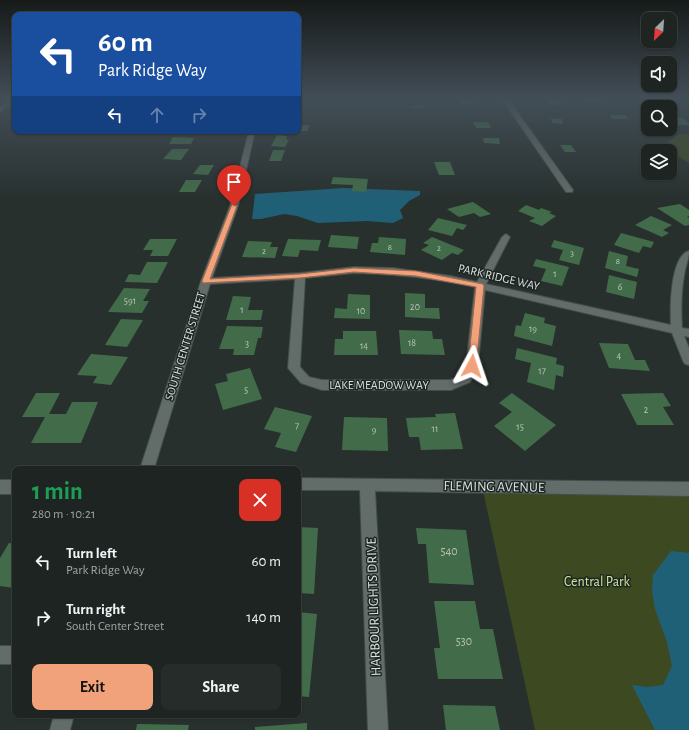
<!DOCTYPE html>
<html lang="en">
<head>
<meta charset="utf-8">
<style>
	body { margin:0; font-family:"Alegreya Sans",sans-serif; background:#262c2a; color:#f1f3f6; height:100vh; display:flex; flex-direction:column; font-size:15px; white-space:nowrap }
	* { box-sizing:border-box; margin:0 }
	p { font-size:13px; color:#a1a4a5 }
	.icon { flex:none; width:22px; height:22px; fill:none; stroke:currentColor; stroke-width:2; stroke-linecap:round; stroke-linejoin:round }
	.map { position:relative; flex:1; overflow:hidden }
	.details { position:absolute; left:12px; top:466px; width:289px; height:252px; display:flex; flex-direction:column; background:#1e2422; border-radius:8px; box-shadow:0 1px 3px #0004,0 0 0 1px #3c4140 }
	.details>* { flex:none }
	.guide { position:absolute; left:12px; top:12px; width:289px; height:122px; border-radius:8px; box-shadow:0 1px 3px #0004,0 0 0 1px #3c4140; background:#1a4fa0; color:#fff; overflow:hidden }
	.needle { width:26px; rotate:205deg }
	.buttons { position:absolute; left:641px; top:12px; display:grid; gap:8px }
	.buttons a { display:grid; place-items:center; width:36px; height:36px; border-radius:8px; background:#1e2422; box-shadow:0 1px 3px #0004,0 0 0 1px #3c4140; font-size:20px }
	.pin { position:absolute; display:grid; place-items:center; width:34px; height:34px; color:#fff; margin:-41px -17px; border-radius:50% 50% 50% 0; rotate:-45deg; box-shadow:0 0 4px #0007 }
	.pin .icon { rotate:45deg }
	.me { position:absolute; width:44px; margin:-22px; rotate:5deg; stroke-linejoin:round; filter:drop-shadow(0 0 3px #0008) }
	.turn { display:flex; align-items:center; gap:14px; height:84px; padding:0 20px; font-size:18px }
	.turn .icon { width:52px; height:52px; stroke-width:2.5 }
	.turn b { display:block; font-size:28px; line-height:34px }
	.lanes { display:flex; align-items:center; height:38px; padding:0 20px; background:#0003; justify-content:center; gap:20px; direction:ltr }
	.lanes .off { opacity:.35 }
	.round { display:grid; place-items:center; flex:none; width:42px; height:42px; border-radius:8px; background:#262c2a }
	.headline { display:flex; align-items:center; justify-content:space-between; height:68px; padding:0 20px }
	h1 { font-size:24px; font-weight:600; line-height:30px; color:#1e9e55 }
	.cta { display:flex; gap:8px; margin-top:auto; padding:8px 20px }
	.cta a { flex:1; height:46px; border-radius:8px; background:#f1a27b; color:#111; font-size:16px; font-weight:600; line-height:46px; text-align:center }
	.cta a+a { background:#262c2a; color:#f1f3f6 }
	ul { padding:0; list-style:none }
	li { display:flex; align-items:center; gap:12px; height:56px; padding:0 20px }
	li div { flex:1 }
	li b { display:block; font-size:15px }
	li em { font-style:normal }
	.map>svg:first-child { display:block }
	.green { fill:#3d4a21 }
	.water { fill:#206077 }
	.building { fill:#426c49 }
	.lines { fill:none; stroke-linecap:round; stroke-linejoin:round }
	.minor-casing { stroke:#454d4b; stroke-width:2 }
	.minor { fill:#626c69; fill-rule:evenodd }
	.route { fill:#f1a27b; stroke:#9d6950 }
	.labels { text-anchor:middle; stroke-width:3; stroke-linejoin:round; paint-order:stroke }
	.far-number-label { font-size:9px; fill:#b6c4ba }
	.number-label { font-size:10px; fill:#b6c4ba }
	.street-label { font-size:12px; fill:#dde2e0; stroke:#1e2624 }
	.near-number-label { font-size:12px; fill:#b6c4ba }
	.near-street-label { font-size:14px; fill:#dde2e0; stroke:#1e2624 }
	.near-park-label { font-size:14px; fill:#cfe89b; stroke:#1e2624 }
</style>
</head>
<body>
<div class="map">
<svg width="689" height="730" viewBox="0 0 689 730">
	<rect width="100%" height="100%" fill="#28302e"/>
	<g class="green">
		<path d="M679 134H689V163L662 146Z"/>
		<path d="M482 486 689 489V730H535Z"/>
	</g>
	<g class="water">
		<path d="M343 188 420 191V195L409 201 400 210 403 218 393 223 367 221 318 223 297 216 284 214 261 219H252L255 194Z"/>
		<path d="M671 551 689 553V730H655L632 685 647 687 663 685 672 666 667 642 655 609 652 591 653 575Z"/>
	</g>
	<g class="building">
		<path d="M459 99H480L481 102H474L475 105 460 104Z"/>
		<path d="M583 99H603L607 103 586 102Z"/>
		<path d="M656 99H676L680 103 660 102Z"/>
		<path d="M547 101H561L564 105H549Z"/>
		<path d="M420 105H425L426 108H411V106Z"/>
		<path d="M609 115H625L629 119H613Z"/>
		<path d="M551 118 562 119 563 124 552 123Z"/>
		<path d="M670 118H683L689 123V125H677L673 121H670Z"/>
		<path d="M473 122H488L491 128H476Z"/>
		<path d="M298 125H309L308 131H298Z"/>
		<path d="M277 135 287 136 286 139 289 140 285 147 271 146Z"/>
		<path d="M173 137 194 138 191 144H169Z"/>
		<path d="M483 138H499L500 144 484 143Z"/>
		<path d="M560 145H571L576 152H565Z"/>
		<path d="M172 149H189L181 160 163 159Z"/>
		<path d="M273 150H285L281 161H269Z"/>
		<path d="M434 162H450L455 175H439Z"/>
		<path d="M200 165H214L208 175 193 174Z"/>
		<path d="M333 177 368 179 366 192 352 191 353 185 331 184Z"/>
		<path d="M186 180H202L195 192H179Z"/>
		<path d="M473 202 491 214 480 217 474 213 459 217 447 209Z"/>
		<path d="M680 204 689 210V216L687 217 689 218V225L685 226 657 208Z"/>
		<path d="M526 205 539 210 541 208 552 212 549 213 556 216 542 226 529 221 535 218 518 211Z"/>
		<path d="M651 216 672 225 663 230 669 233 662 237 635 225Z"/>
		<path d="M438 218 467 225 463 230 457 228 452 236 428 230Z"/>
		<path d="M621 233 654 242 651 248 643 246 639 253 614 245Z"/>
		<path d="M331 235 359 237 357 249 328 247Z"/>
		<path d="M379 237 406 239 405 255 370 252 372 243H378Z"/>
		<path d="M432 237 464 250 458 255 452 253 442 260 421 250 429 245 423 243Z"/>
		<path d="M150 239H177L168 256H150L153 250H143Z"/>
		<path d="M288 239 321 240 318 251 300 250 298 257 282 256Z"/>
		<path d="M554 240 584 248 579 265 559 260 563 250 551 247Z"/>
		<path d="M248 241 272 242 270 247H278L275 258 242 257Z"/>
		<path d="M609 251 628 256 626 266 639 269 637 277 605 268Z"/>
		<path d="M536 259 569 267 562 286 541 281 546 269 533 266Z"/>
		<path d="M147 262H168L157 283 125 282 129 274 140 275Z"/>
		<path d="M609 275 637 282 634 299 606 292Z"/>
		<path d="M124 288 150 289 143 301H149L142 313 108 312Z"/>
		<path d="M405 293 425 294V308H439L440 319 405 317Z"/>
		<path d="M348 294 370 295V319L334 318 335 308 347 309Z"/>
		<path d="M233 296 251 297 248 310H263L261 320H226Z"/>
		<path d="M525 313 545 318 544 323 556 326 552 346 514 336 516 325 521 326Z"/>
		<path d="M121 319 143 320 127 347 105 345Z"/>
		<path d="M227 326 263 327 261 338H258L254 355H233L234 349H219Z"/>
		<path d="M399 330 432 331 433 339H442L445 355 401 354Z"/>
		<path d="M343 331H376L378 355H334L335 339H343Z"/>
		<path d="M599 343 628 344 635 360H645L650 371 609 368Z"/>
		<path d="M517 348 557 358 556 364 564 366 563 377 556 375 554 390 527 382 531 363 515 359Z"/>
		<path d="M91 354 128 357 111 385 93 383 97 376 77 375Z"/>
		<path d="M250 368 262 399 223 410 215 384 228 381 226 374Z"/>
		<path d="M36 393H60L49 414H66L72 402H98L81 443H31L45 417H22Z"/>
		<path d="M512 393 556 425 525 451 494 426 512 412 499 403Z"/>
		<path d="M663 393 671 406 663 407 674 425H637L621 394Z"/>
		<path d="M275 407 312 416 296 452 275 447 281 433 264 429Z"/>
		<path d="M455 413 463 449 421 450 419 437H409L406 418 436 417 435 414Z"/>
		<path d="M344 417 387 418 388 451 342 450Z"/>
		<path d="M298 527 318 528 314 594 298 593Z"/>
		<path d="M416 528 466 530 474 585 429 583 426 544H418Z"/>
		<path d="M9 543 15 544V588L0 586V558Z"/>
		<path d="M434 601H475L480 629H493L503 679H438L434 648H440Z"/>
		<path d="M298 612 317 614 309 697 298 696Z"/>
		<path d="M443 705 495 706 500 730H446Z"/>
		<path d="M307 723V730H255V727Z"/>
		<path d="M137 724 189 725 188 730H136Z"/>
	</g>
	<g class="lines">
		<g class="minor-casing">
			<g id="minor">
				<path d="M10 99H15V101L0 112V107Z"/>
				<path d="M502 99H508L573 190 572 192H566Z"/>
				<path d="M249 131H255L238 206 212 278 300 273 354 267 393 268 451 276 477 282 502 237 506 234 510 237 486 284 671 325C670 309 670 256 689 251 689 260 685 267 684 276 681 293 681 311 682 328L689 329V337L684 336 689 348V365L685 364 683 361 672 333 485 290 478 366 470 382 451 390H322L301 383 288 368 295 279 210 284 154 469H140L201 281 230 206ZM354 273C395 274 435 278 475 287L466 366 461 376 450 380H322L309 377 300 367 305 278Z"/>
				<path d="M298 478 689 482V496L375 491 388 730H368L360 490H298Z"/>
				<rect x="0" y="480" width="15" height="14"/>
				<rect x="0" y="646" width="15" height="18"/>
				<path d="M54 715H74L70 730H50Z"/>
			</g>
		</g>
		<use href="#minor" class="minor"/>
	</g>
	<linearGradient id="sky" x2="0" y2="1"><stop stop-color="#161a19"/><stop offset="0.49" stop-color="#424e57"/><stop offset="1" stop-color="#424e57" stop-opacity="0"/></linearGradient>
	<rect width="689" height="201" fill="url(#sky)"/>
	<path class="route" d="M232 204 237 206 210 279 300 274 354 268 416 271 483 284 484 286 476 368H469L468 366 476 287 416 276 354 272 300 278 203 283 202 281Z"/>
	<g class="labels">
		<g class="far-number-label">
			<text x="390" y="250">8</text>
			<text x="439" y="251">2</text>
			<text x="264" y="254">2</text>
			<text x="572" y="256">3</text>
			<text x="618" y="264">8</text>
		</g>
		<g class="number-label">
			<text x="555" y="277">1</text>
			<text x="620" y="290">6</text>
			<text x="130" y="304">591</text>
			<text x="415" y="310">20</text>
			<text x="242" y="313">1</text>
			<text x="361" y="314">10</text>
			<text x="533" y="332">19</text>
			<text x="412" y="346">18</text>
			<text x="247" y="347">3</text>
			<text x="364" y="349">14</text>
			<text x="619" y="359">4</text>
			<text x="542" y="374">17</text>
			<text x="246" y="393">5</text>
			<text x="646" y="413">2</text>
			<text x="297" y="429">7</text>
			<text x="520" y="430">15</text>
			<text x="435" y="432">11</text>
			<text x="374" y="433">9</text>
		</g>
		<g class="street-label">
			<text transform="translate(499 277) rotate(13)" y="4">PARK RIDGE WAY</text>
			<text transform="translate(185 346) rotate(-73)" y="4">SOUTH CENTER STREET</text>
			<text x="379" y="389">LAKE MEADOW WAY</text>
		</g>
		<g class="near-number-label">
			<text x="449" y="555">540</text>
			<text x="464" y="645">530</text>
		</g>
		<g class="near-street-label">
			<text transform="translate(494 486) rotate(1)" y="5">FLEMING AVENUE</text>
			<text transform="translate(373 607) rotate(-92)" y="5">HARBOUR LIGHTS DRIVE</text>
		</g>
		<g class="near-park-label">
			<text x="597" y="586">Central Park</text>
		</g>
	</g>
</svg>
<div class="buttons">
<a><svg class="needle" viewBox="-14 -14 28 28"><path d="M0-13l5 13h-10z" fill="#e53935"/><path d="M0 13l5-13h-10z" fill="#a1a4a5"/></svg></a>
<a><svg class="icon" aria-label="sound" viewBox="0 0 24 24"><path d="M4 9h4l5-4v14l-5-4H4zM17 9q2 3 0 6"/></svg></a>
<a><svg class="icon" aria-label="search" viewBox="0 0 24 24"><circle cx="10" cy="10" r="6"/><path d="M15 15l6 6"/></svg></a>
<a><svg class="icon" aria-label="layers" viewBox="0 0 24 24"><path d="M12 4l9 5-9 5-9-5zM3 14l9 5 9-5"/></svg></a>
</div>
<div class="pin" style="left:234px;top:206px;background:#d93025"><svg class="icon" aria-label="arrive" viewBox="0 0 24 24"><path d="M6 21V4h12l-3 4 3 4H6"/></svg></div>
<svg class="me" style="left:472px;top:366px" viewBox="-20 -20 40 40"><path d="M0-17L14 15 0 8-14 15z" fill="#f1a27b" stroke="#fff" stroke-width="4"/></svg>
<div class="guide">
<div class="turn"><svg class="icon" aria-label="left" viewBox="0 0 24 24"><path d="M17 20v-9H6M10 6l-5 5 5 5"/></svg><div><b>60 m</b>Park Ridge Way</div></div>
<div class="lanes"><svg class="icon" aria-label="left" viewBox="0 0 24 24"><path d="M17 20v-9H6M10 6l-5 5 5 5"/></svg><svg class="icon off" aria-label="ahead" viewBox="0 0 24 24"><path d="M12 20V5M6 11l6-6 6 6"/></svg><svg class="icon off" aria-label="right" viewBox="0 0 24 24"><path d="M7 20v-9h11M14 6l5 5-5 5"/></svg></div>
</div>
<section class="details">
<div class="headline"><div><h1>1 min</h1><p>280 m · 10:21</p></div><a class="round" style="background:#d93025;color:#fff"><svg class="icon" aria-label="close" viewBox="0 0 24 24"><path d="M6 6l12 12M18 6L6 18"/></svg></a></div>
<ul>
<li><svg class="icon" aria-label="left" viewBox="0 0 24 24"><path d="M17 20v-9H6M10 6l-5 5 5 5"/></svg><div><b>Turn left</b><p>Park Ridge Way</p></div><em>60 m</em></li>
<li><svg class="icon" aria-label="right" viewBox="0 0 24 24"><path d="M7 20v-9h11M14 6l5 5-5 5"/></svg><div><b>Turn right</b><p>South Center Street</p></div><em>140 m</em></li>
</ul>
<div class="cta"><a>Exit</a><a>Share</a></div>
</section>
</div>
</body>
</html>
